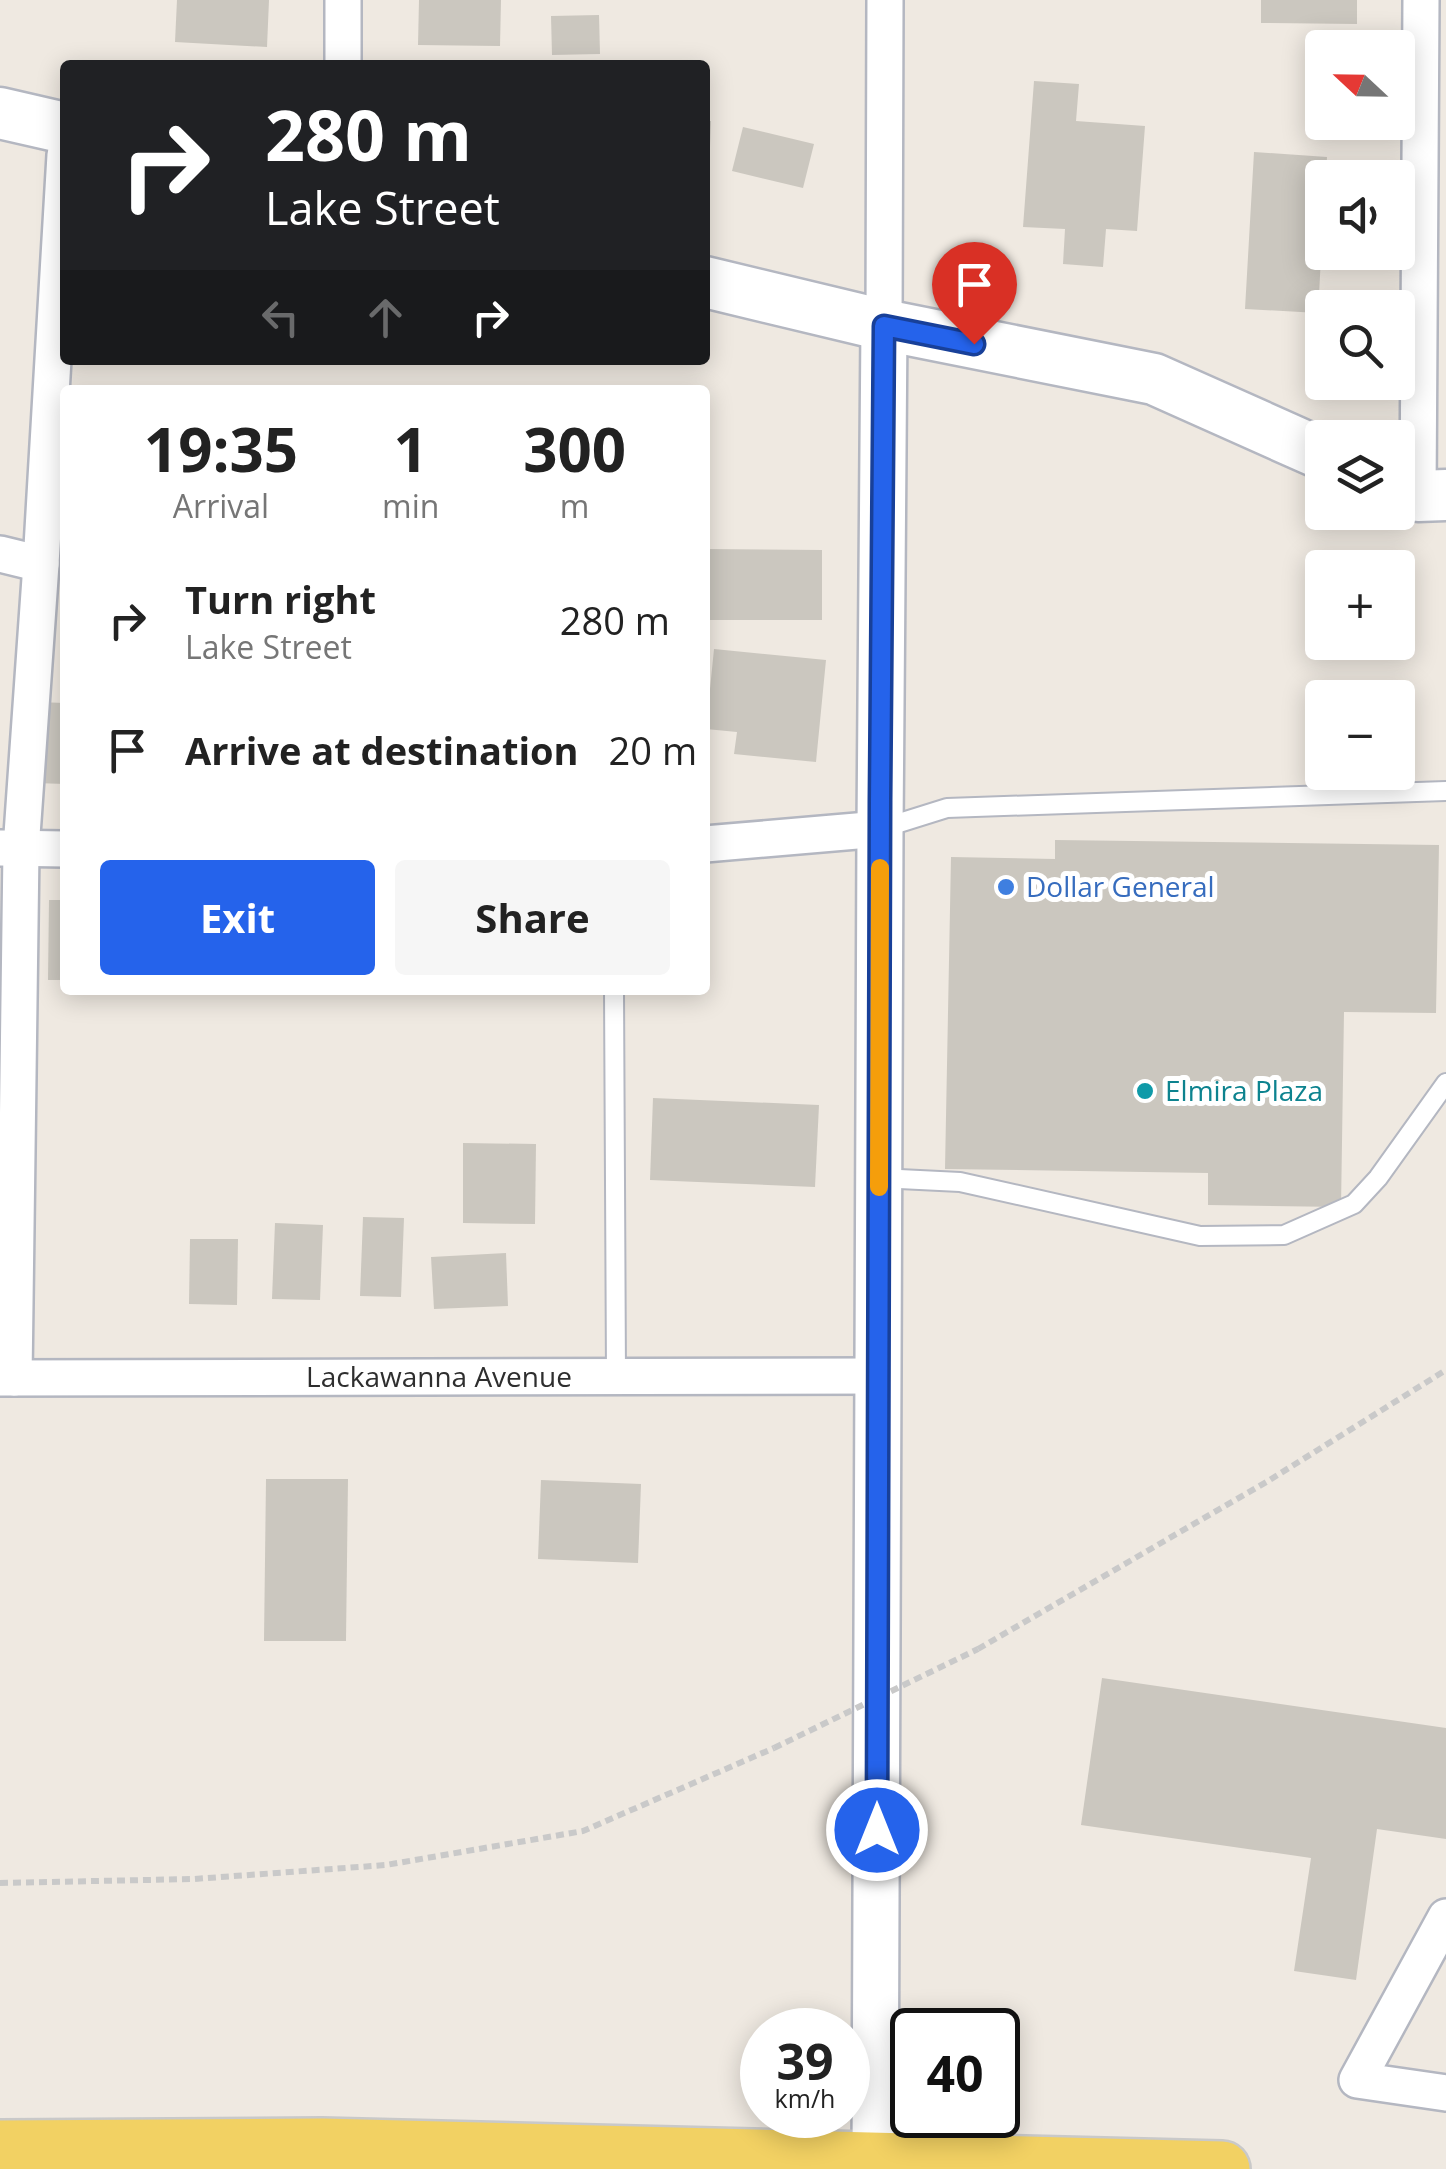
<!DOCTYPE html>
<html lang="en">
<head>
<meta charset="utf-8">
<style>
	body { margin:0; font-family:"Open Sans",sans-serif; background:#f6f6f6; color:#222; height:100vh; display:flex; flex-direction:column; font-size:38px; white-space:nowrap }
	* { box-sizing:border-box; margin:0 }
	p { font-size:32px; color:#767676 }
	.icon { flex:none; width:55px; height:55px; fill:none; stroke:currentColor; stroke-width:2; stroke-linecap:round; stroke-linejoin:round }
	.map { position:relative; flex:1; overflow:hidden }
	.panel { position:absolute; left:60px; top:385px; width:650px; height:610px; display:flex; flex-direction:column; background:#fff; border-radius:10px; box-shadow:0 5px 25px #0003 }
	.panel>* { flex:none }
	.guide { position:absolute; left:60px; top:60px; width:650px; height:305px; border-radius:10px; box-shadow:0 5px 25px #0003; background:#202124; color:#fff; overflow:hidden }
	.needle { width:65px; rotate:292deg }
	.controls { position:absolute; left:1305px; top:30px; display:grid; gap:20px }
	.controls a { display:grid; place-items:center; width:110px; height:110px; border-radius:10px; background:#fff; box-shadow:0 5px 25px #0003; font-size:50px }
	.speed { position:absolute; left:740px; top:2008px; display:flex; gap:20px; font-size:50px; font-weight:700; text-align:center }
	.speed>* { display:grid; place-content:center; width:130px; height:130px; border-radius:50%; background:#fff; box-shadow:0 5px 25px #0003; line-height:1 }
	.speed small { font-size:25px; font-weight:400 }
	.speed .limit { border:5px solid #111; border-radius:15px; background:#fff; color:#111 }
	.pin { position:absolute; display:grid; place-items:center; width:85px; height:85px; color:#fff; margin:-102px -42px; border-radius:50% 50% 50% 0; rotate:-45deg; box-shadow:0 0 10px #0007 }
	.pin .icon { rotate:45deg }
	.me { position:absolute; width:110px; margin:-55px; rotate:0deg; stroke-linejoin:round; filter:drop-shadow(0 0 8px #0008) }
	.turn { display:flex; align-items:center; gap:35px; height:210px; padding:0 40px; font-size:45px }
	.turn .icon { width:130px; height:130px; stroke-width:2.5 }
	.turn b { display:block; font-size:70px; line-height:85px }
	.lanes { display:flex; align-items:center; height:95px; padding:0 40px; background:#0003; justify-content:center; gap:50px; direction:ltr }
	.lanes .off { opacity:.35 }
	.eta { display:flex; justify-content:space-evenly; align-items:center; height:170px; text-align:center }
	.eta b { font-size:60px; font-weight:700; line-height:70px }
	.action { display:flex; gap:20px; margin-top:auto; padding:20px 40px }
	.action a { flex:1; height:115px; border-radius:10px; background:#2563eb; color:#fff; font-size:40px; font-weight:700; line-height:115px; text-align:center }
	.action a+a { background:#f6f6f6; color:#222 }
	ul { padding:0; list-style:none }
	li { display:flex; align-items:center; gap:30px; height:130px; padding:0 40px }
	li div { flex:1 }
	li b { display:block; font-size:38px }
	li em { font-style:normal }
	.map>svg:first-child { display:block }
	.building { fill:#cbc7bf }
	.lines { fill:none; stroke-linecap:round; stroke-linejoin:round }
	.service-casing { stroke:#b4b7c1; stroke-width:22 }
	.minor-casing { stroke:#b4b7c1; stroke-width:40 }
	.tertiary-casing { stroke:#b4b7c1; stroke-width:50 }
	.secondary-casing { stroke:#b4b7c1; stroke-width:55 }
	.primary-casing { stroke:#c9c9c9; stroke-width:60 }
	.path { stroke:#c9c9c9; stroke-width:6; stroke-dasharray:8 5; stroke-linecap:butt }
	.service { stroke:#fff; stroke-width:18 }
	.minor { stroke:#fff; stroke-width:35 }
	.tertiary { stroke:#fff; stroke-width:45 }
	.secondary { stroke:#fff; stroke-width:50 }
	.primary { stroke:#f2d163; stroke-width:55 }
	.path-bridge { stroke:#c9c9c9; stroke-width:6; stroke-dasharray:8 5; stroke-linecap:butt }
	.route-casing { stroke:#184099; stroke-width:25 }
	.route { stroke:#2563eb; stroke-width:18 }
	.slow { stroke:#f59e0b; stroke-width:18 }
	.shop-dot { fill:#3f7fe0; stroke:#fff; stroke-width:4 }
	.culture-dot { fill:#0f9aa8; stroke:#fff; stroke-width:4 }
	.labels { text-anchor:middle; stroke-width:10; stroke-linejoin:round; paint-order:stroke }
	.shop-label { font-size:28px; fill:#366cbe; stroke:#fff; text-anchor:start }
	.culture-label { font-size:28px; fill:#0d838f; stroke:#fff; text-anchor:start }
	.street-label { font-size:28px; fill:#2e2e2e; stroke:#fff }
</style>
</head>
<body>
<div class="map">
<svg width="1446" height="2169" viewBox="0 0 1446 2169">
	<rect width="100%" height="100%" fill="#efe9e1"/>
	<g class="building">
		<path d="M177 0H269L267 47 175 42Z"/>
		<path d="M419 0H501L500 46 418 45Z"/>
		<path d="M1261 0H1357V24L1261 23Z"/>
		<path d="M599 15 600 54 552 55 551 16Z"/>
		<path d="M1034 81 1079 84 1076 121 1145 126 1137 231 1106 229 1103 267 1063 264 1065 229 1023 227Z"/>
		<path d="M705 121H711L708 199H705Z"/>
		<path d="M743 127 814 144 803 188 732 171Z"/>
		<path d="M1254 152 1327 157 1326 178H1322V239L1318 313 1245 309Z"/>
		<path d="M705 549 822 550V620H705Z"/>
		<path d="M714 649 826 660 816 762 734 754 737 732 706 729Z"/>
		<path d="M37 702 65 703V784L35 783Z"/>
		<path d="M1055 840 1439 845 1436 1013 1344 1012 1341 1207 1208 1205V1173L945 1169 951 857 1055 859Z"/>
		<path d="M49 900H65V980H48Z"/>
		<path d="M653 1098 819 1105 815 1187 650 1180Z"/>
		<path d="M463 1143 536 1144 535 1224 463 1223Z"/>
		<path d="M363 1217 404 1218 401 1297 360 1296Z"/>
		<path d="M275 1223 323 1225 320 1300 272 1299Z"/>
		<path d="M190 1239H238L237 1305 189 1304Z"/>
		<path d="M506 1253 508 1306 434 1309 431 1257Z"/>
		<path d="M266 1479H348L346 1641H264Z"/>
		<path d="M541 1480 641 1484 638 1563 538 1559Z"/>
		<path d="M1102 1678 1446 1728V1839L1377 1829 1356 1980 1294 1971 1311 1858 1081 1825Z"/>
	</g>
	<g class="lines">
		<g class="service-casing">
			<g id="service">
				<path d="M880 829 947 808 1446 791"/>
				<path d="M614 990 616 1376"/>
				<path d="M879 1178 960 1182 1200 1236 1284 1235 1354 1204 1378 1178 1446 1083"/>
			</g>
		</g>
		<g class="minor-casing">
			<g id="minor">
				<path d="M343 0V65"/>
				<path d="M884 325 885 0"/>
				<path d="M1418 496 1421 0"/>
				<path d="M0 554 41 564"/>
				<path d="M705 844 880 829"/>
				<path d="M1 848 65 849"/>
				<path d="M0 1378 879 1376"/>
				<path d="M14 1378 21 849 41 564 65 155"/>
				<path d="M1446 1917 1357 2080 1446 2093"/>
			</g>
		</g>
		<g class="tertiary-casing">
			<path id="tertiary" d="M875 2169 880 829 884 325"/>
		</g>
		<g class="secondary-casing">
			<g id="secondary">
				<path d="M0 113 65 128"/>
				<path d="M705 282 884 325 1154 379 1322 454"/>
				<path d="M1398 488 1418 496 1446 495"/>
			</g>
		</g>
		<g class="primary-casing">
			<path id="primary" d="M0 2148 322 2146 1222 2169"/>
		</g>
		<g class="path">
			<path d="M978 1649 1268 1481 1446 1370"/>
			<path d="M0 1883 194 1879 386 1865 583 1831 774 1748"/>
		</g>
		<use href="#service" class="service"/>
		<use href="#minor" class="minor"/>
		<use href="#tertiary" class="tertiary"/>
		<use href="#secondary" class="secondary"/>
		<use href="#primary" class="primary"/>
		<path class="path-bridge" d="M774 1748 978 1649"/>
	</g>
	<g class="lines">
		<g class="route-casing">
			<path id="route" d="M877 1830 880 801 884 326 974 344"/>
		</g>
		<use href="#route" class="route"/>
		<path class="slow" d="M879 1187 880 868"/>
	</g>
	<circle class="shop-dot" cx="1006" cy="887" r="10"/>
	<circle class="culture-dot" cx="1145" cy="1091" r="10"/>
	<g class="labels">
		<g class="shop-label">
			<text x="1026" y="897">Dollar General</text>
		</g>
		<g class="culture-label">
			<text x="1165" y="1101">Elmira Plaza</text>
		</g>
		<g class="street-label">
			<text x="439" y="1387">Lackawanna Avenue</text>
		</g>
	</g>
</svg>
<div class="controls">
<a><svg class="needle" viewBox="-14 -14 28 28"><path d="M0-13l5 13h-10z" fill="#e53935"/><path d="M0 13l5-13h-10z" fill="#767676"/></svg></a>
<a><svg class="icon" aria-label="sound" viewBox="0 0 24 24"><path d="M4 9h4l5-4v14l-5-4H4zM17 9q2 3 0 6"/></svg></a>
<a><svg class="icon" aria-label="search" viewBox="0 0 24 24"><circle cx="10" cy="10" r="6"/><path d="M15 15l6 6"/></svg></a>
<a><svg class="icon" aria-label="layers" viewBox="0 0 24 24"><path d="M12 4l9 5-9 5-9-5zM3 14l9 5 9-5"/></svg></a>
<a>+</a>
<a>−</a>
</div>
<div class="speed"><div>39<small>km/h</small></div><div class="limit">40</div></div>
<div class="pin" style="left:974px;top:344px;background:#d93025"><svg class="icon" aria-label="arrive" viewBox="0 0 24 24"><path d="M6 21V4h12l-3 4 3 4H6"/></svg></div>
<svg class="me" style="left:877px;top:1830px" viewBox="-20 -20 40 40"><circle r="17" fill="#2563eb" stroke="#fff" stroke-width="3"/><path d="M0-11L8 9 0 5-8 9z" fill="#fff"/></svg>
<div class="guide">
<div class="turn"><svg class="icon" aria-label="right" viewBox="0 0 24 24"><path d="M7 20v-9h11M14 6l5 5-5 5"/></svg><div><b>280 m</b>Lake Street</div></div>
<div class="lanes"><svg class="icon off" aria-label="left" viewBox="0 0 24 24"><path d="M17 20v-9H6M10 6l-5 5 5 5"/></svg><svg class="icon off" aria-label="ahead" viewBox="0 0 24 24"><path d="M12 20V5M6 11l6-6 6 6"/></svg><svg class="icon" aria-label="right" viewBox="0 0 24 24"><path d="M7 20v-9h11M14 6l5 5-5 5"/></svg></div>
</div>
<section class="panel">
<div class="eta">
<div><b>19:35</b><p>Arrival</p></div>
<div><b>1</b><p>min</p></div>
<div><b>300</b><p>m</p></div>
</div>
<ul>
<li><svg class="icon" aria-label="right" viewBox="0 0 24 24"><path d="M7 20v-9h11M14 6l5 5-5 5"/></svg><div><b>Turn right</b><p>Lake Street</p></div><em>280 m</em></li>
<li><svg class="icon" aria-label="arrive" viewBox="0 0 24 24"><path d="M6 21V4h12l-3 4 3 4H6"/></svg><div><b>Arrive at destination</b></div><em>20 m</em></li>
</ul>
<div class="action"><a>Exit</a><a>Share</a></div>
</section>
</div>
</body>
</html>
